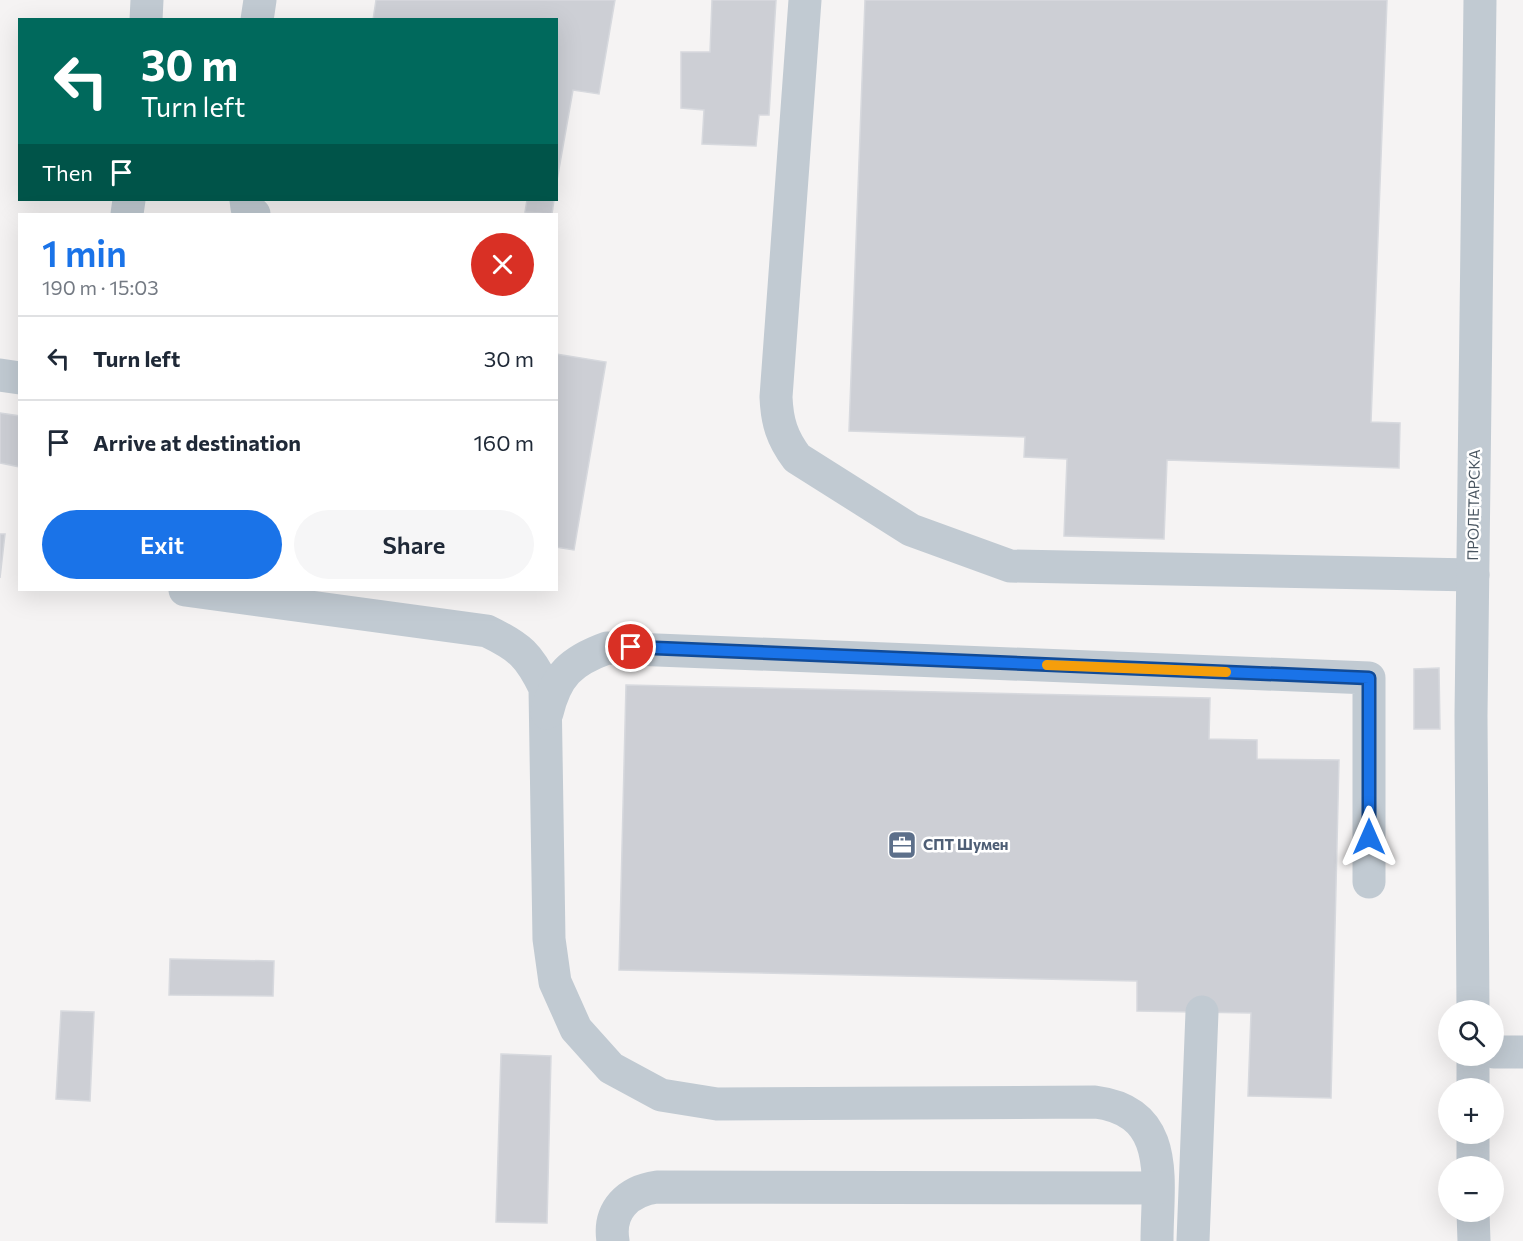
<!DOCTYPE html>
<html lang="en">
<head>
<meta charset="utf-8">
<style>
	body { margin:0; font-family:Commissioner,sans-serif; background:#f6f6f7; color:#1f2937; height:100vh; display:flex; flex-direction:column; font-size:22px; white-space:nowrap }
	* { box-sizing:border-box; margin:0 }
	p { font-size:20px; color:#747a83 }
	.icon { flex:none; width:33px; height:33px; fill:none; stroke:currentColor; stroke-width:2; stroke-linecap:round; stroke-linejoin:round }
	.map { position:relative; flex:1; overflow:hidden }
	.details { position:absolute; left:18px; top:213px; width:540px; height:378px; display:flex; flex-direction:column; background:#fff; border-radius:0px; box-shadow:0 6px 24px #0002 }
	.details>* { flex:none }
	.top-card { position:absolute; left:18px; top:18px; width:540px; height:183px; border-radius:0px; box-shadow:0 6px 24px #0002; background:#00695c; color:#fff; overflow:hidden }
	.controls { position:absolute; left:1438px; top:1000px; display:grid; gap:12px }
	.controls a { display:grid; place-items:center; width:66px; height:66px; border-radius:50%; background:#fff; box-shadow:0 6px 24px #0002; font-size:30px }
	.pin { position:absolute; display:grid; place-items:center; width:51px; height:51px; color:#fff; margin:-26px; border:3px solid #fff; border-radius:50%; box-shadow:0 2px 6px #0007 }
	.me { position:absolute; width:66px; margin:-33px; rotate:0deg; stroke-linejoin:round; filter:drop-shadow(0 0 4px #0008) }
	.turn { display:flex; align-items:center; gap:21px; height:126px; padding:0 24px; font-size:27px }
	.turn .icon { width:78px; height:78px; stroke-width:2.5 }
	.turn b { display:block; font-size:42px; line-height:51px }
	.then { display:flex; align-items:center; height:57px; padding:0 24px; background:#0003; gap:12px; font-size:22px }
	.round { display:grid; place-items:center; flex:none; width:63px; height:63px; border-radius:32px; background:#f6f6f7 }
	.headline { display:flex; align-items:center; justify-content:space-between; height:102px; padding:0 24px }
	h1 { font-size:36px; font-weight:600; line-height:45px; color:#1a73e8 }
	.button { display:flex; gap:12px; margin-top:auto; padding:12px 24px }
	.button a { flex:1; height:69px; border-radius:36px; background:#1a73e8; color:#fff; font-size:24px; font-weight:600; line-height:69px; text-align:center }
	.button a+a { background:#f6f6f7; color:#1f2937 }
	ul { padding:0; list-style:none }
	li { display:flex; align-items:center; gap:18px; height:84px; padding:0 24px; border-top:2px solid #e0e1e3 }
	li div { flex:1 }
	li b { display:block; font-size:22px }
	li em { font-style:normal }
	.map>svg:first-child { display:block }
	.building { fill:#cdcfd5; stroke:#d7d9de; stroke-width:1.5 }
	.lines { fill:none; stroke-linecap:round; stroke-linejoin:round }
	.minor { stroke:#c1cad2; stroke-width:33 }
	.route-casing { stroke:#114b97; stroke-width:15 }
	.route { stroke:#1a73e8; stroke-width:10 }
	.slow { stroke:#f59e0b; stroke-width:10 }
	.labels { text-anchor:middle; stroke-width:5; stroke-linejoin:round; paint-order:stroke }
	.street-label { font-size:15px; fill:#4a5661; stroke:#fff }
	.service-label { font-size:15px; font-weight:bold; fill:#4e5e75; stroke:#fff; text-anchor:start }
</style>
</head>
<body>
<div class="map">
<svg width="1523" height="1241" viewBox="0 0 1523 1241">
	<rect width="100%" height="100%" fill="#f5f3f3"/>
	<g class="building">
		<path d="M376 0H615L599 94 573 90 556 186V20H373Z"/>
		<path d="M712 0H776L769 115H759L756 146 702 144 704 110 681 108V52H710Z"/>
		<path d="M865 0H1387L1371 422 1400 423 1399 468 1167 460 1164 539 1064 536 1067 459 1024 457 1025 437 849 431Z"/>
		<path d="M527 200H554L552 214 525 212Z"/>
		<path d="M556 354 606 362 574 550 556 547Z"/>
		<path d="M0 413 20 416V467L0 463Z"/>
		<path d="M0 534H5L0 578Z"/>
		<path d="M1439 668 1440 729H1414V669Z"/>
		<path d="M626 685 1210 698 1209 739 1257 740V759L1339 760 1331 1098 1248 1096 1251 1013 1137 1011V981L619 970Z"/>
		<path d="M170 959 274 961 273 996 169 995Z"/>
		<path d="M61 1011 94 1012 90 1101 56 1099Z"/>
		<path d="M501 1054 551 1056 547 1223 496 1222Z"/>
	</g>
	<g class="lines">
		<g class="minor">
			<path d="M805 0 776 397C777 422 782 438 797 458L911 530 1010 566 1473 575"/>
			<path d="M146 20 147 0"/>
			<path d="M257 20 260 0"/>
			<path d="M246 200 247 208 254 214"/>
			<path d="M127 214 129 200"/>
			<path d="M0 375 20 378"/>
			<path d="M185 590 487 631C520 647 529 655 545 688L549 939 555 982 576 1029 611 1068 661 1095 717 1104 1095 1102C1173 1112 1157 1182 1157 1241"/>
			<path d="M547 713C556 675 571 661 607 648L1369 678V882"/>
			<path d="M1473 1011 1471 716 1480 0"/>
			<path d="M1494 1052H1523"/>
			<path d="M1473 1056V1089"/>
			<path d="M1473 1134V1167"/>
			<path d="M1473 1212 1474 1241"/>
			<path d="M613 1241C608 1210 628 1191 657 1187L1157 1188"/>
			<path d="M1193 1241 1202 1012"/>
		</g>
	</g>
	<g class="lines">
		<g class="route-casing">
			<path id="route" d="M631 647 1369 678V837"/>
		</g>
		<use href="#route" class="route"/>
		<path class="slow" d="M1047 665 1226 672"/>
	</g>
	<defs>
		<g id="office-square" transform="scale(1.5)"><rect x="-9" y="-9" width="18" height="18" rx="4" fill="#5c6f8a" stroke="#fff"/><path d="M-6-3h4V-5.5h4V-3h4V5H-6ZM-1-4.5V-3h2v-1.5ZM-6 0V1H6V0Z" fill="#fff"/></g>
	</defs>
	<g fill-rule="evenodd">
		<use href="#office-square" x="902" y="845"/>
	</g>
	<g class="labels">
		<g class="street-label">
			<text transform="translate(1474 505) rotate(-89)" y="5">ПРОЛЕТАРСКА</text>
		</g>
		<g class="service-label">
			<text x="923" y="850">СПТ Шумен</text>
		</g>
	</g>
</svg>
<div class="controls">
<a><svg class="icon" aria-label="search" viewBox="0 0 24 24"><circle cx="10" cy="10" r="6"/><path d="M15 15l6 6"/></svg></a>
<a>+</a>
<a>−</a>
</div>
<div class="pin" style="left:631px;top:647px;background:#d93025"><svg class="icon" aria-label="arrive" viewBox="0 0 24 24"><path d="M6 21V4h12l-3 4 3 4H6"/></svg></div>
<svg class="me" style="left:1369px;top:837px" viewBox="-20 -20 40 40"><path d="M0-17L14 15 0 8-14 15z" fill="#1a73e8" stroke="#fff" stroke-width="4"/></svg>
<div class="top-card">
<div class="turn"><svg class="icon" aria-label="left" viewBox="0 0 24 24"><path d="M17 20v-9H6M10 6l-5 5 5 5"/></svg><div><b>30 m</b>Turn left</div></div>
<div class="then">Then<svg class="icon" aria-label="arrive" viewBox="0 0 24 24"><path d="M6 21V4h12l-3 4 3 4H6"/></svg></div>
</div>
<section class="details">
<div class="headline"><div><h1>1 min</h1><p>190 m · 15:03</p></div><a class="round" style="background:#d93025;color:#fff"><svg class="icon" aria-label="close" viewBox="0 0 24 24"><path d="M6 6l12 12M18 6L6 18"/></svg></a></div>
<ul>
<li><svg class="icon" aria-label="left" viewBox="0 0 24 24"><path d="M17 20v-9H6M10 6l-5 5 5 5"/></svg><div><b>Turn left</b></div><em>30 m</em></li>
<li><svg class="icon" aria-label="arrive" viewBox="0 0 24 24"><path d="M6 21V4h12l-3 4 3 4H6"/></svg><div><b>Arrive at destination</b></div><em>160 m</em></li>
</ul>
<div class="button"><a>Exit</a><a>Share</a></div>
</section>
</div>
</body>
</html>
